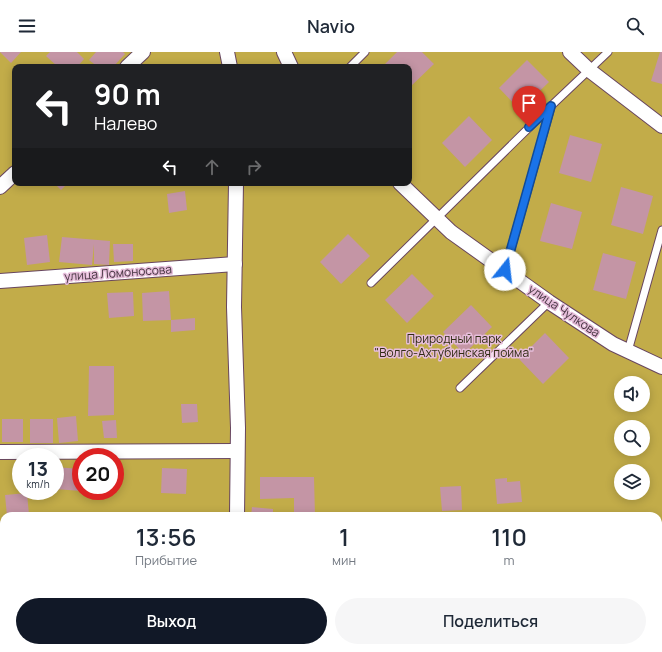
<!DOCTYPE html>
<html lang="ru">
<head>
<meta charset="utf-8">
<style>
	body { margin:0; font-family:Manrope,sans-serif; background:#f6f6f7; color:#1f2937; height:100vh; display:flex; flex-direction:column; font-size:15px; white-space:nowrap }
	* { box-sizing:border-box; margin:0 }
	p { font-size:13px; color:#747a83 }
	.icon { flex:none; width:22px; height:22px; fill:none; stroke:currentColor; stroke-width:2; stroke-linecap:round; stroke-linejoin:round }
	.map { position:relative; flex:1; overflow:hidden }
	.sheet { position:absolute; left:0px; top:460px; width:662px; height:140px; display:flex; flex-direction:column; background:#fff; border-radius:12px 12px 0 0; box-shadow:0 2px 10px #0003 }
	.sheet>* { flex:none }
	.banner { position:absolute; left:12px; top:12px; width:400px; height:122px; border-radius:8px; box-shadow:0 2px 10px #0003; background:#202124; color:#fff; overflow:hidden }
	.buttons { position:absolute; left:614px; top:324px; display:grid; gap:8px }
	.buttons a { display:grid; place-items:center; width:36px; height:36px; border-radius:50%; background:#fff; box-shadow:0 2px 10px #0003; font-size:20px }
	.speed { position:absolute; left:12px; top:396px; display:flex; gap:8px; font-size:20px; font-weight:700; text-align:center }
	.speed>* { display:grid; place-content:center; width:52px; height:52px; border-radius:50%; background:#fff; box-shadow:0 2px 10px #0003; line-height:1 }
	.speed small { font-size:10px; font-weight:400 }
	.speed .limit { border:6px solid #d22; background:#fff; color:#111 }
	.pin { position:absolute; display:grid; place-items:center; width:34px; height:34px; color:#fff; margin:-41px -17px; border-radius:50% 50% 50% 0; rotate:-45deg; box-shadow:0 0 4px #0007 }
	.pin .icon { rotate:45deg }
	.me { position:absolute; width:44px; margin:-22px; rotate:16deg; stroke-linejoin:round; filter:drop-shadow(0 0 3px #0008) }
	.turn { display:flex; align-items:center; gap:14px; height:84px; padding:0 16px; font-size:18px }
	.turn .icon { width:52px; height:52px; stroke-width:2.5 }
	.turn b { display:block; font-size:28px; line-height:34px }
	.lanes { display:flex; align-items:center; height:38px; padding:0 16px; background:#0003; justify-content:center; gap:20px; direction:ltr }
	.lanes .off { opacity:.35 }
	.eta { display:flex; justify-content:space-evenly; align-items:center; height:68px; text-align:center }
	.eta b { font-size:24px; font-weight:600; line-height:28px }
	.primary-button { display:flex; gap:8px; margin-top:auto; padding:8px 16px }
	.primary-button a { flex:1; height:46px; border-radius:24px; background:#111827; color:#fff; font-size:16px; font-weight:600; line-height:46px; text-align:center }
	.primary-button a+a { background:#f6f6f7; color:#1f2937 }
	header { display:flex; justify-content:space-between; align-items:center; height:52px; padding:0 16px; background:#fff; font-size:18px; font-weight:600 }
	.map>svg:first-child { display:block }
	.green { fill:#c2ac49; fill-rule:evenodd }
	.building { fill:#c495a5 }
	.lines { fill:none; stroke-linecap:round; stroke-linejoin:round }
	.lane-casing { stroke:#68465f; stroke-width:9 }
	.street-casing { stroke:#68465f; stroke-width:16 }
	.secondary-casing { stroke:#68465f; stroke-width:22 }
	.lane { stroke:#fff; stroke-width:7 }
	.street { stroke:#fff; stroke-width:14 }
	.secondary { stroke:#fff; stroke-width:20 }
	.route-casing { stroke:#114b97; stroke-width:10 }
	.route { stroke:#1a73e8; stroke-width:7 }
	.labels { text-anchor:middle; stroke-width:3; stroke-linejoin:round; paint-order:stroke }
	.street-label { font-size:12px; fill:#453541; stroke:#e6bdda }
	.park-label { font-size:12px; fill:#312c14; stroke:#e6bdda }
</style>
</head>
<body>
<header><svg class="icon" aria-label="menu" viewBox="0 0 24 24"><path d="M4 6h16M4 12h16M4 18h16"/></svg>Navio<svg class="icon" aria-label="search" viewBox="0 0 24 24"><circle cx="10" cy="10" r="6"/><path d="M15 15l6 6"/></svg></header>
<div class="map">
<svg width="662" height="600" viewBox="0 0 662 600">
	<rect width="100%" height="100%" fill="#e6bdda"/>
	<path class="green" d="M0 0H662V600H0ZM15 15H409V131H15ZM621 331H643V353H621ZM621 375H643V397H621ZM21 405H55V439H21ZM81 405H115V439H81ZM621 419H643V441H621ZM4 464H658V596H4Z"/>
	<g class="building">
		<path d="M0 0H21L11 11Z"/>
		<path d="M50 0H77L84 7 77 15H58L46 4Z"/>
		<path d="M96 0H123L125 2 113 15H98L89 8Z"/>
		<path d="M397 0H422L434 12 409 36V15H385L383 14Z"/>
		<path d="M660 0H662V32L651 29Z"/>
		<path d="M527 8 549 30 520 58 499 36Z"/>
		<path d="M469 64 492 88 465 115 442 91Z"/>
		<path d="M570 83 602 92 591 130 559 121Z"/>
		<path d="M54 131H68L61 138Z"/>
		<path d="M621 135 653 144 643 182 611 173Z"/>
		<path d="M185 139 187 158 169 161 167 142Z"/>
		<path d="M551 151 582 160 572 197 540 189Z"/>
		<path d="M348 182 370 204 341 232 320 210Z"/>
		<path d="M47 183 50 210 27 213 24 186Z"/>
		<path d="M62 185 110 189 109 213 94 212V192L92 213 59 210Z"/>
		<path d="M113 192H133V209L114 210Z"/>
		<path d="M603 201 636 210 626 247 593 238Z"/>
		<path d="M412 222 434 244 407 271 385 248Z"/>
		<path d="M169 239 171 268 195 266V278L171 280V268L143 269 142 241Z"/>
		<path d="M133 240 134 264 109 266 107 241Z"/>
		<path d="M471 253 492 275 464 302 443 280Z"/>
		<path d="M545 281 569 306 543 332 519 307Z"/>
		<path d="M89 314H114V363L88 364Z"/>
		<path d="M181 352H197L198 370 182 371Z"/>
		<path d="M76 364 78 389 59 391 57 366Z"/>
		<rect x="2" y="367" width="21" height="23"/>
		<rect x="30" y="367" width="23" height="24"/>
		<path d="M116 368 117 386H104L102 369Z"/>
		<path d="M55 415 81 417V439L55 437Z"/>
		<path d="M162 416 187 417 186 442 161 441Z"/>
		<path d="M260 425H314L315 464H294V446L260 447Z"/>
		<path d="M507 426V430L520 429 522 450 497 452 495 427Z"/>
		<path d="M461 434 462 458 442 459 440 435Z"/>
		<path d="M27 441 29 463 7 464 5 443Z"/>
		<path d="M252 455 273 457V464H251Z"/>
	</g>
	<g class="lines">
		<g class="lane-casing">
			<g id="lane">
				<path d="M350 15 365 0"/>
				<path d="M505 218 551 55"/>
				<path d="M371 231 551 54 608 0"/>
				<path d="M628 299 662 178"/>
				<path d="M460 336 549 250"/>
				<path d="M658 575H662"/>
			</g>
		</g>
		<g class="street-casing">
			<g id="street">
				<path d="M227 0 230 15"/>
				<path d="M284 0 291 15"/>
				<path d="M570 0 589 18 662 74"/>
				<path d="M127 15 143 0"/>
				<path d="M236 131 234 255 238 376 237 464"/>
				<path d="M400 131 451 180 549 250 613 292 662 315"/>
				<path d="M0 135 15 121"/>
				<path d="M0 229 235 212"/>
				<path d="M0 400 237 399"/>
				<path d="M130 596 145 600"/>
				<path d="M198 600 212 596"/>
			</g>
		</g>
		<g class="secondary-casing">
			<g id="secondary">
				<path d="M0 481 4 485"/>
				<path d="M52 600 53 596"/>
			</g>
		</g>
		<use href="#lane" class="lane"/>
		<use href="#street" class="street"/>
		<use href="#secondary" class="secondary"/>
	</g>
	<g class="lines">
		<g class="route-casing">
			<path id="route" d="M505 218 551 54 529 75"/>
		</g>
		<use href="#route" class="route"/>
	</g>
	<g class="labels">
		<g class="street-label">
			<text transform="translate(118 221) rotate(-4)" y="4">улица Ломоносова</text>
			<text transform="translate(564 259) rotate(34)" y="4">улица Чулкова</text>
		</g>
		<g class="park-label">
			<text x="454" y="291">Природный парк<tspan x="454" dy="14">"Волго-Ахтубинская пойма"</tspan></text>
		</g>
	</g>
</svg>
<div class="buttons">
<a><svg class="icon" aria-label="sound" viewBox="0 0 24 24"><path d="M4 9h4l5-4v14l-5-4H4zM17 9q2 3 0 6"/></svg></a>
<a><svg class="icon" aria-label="search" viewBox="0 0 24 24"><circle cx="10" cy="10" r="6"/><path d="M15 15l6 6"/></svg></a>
<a><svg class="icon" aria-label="layers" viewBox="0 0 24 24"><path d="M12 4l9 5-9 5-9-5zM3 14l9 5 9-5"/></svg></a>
</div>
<div class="speed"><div>13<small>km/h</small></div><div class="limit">20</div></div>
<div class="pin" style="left:529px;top:75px;background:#d93025"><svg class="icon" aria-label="arrive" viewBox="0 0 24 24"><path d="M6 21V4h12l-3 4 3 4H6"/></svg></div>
<svg class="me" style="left:505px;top:218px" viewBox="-20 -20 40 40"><circle r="19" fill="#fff"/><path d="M0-13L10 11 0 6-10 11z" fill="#1a73e8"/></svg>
<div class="banner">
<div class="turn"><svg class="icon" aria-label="left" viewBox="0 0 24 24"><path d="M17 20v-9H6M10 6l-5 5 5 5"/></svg><div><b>90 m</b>Налево</div></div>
<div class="lanes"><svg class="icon" aria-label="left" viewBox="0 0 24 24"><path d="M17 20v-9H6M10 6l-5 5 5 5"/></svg><svg class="icon off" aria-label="ahead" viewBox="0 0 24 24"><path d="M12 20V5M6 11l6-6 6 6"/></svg><svg class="icon off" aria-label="right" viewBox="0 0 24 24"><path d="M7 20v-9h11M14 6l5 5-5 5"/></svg></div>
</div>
<section class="sheet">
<div class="eta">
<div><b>13:56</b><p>Прибытие</p></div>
<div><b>1</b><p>мин</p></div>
<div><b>110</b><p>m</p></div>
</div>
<div class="primary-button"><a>Выход</a><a>Поделиться</a></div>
</section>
</div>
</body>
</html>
